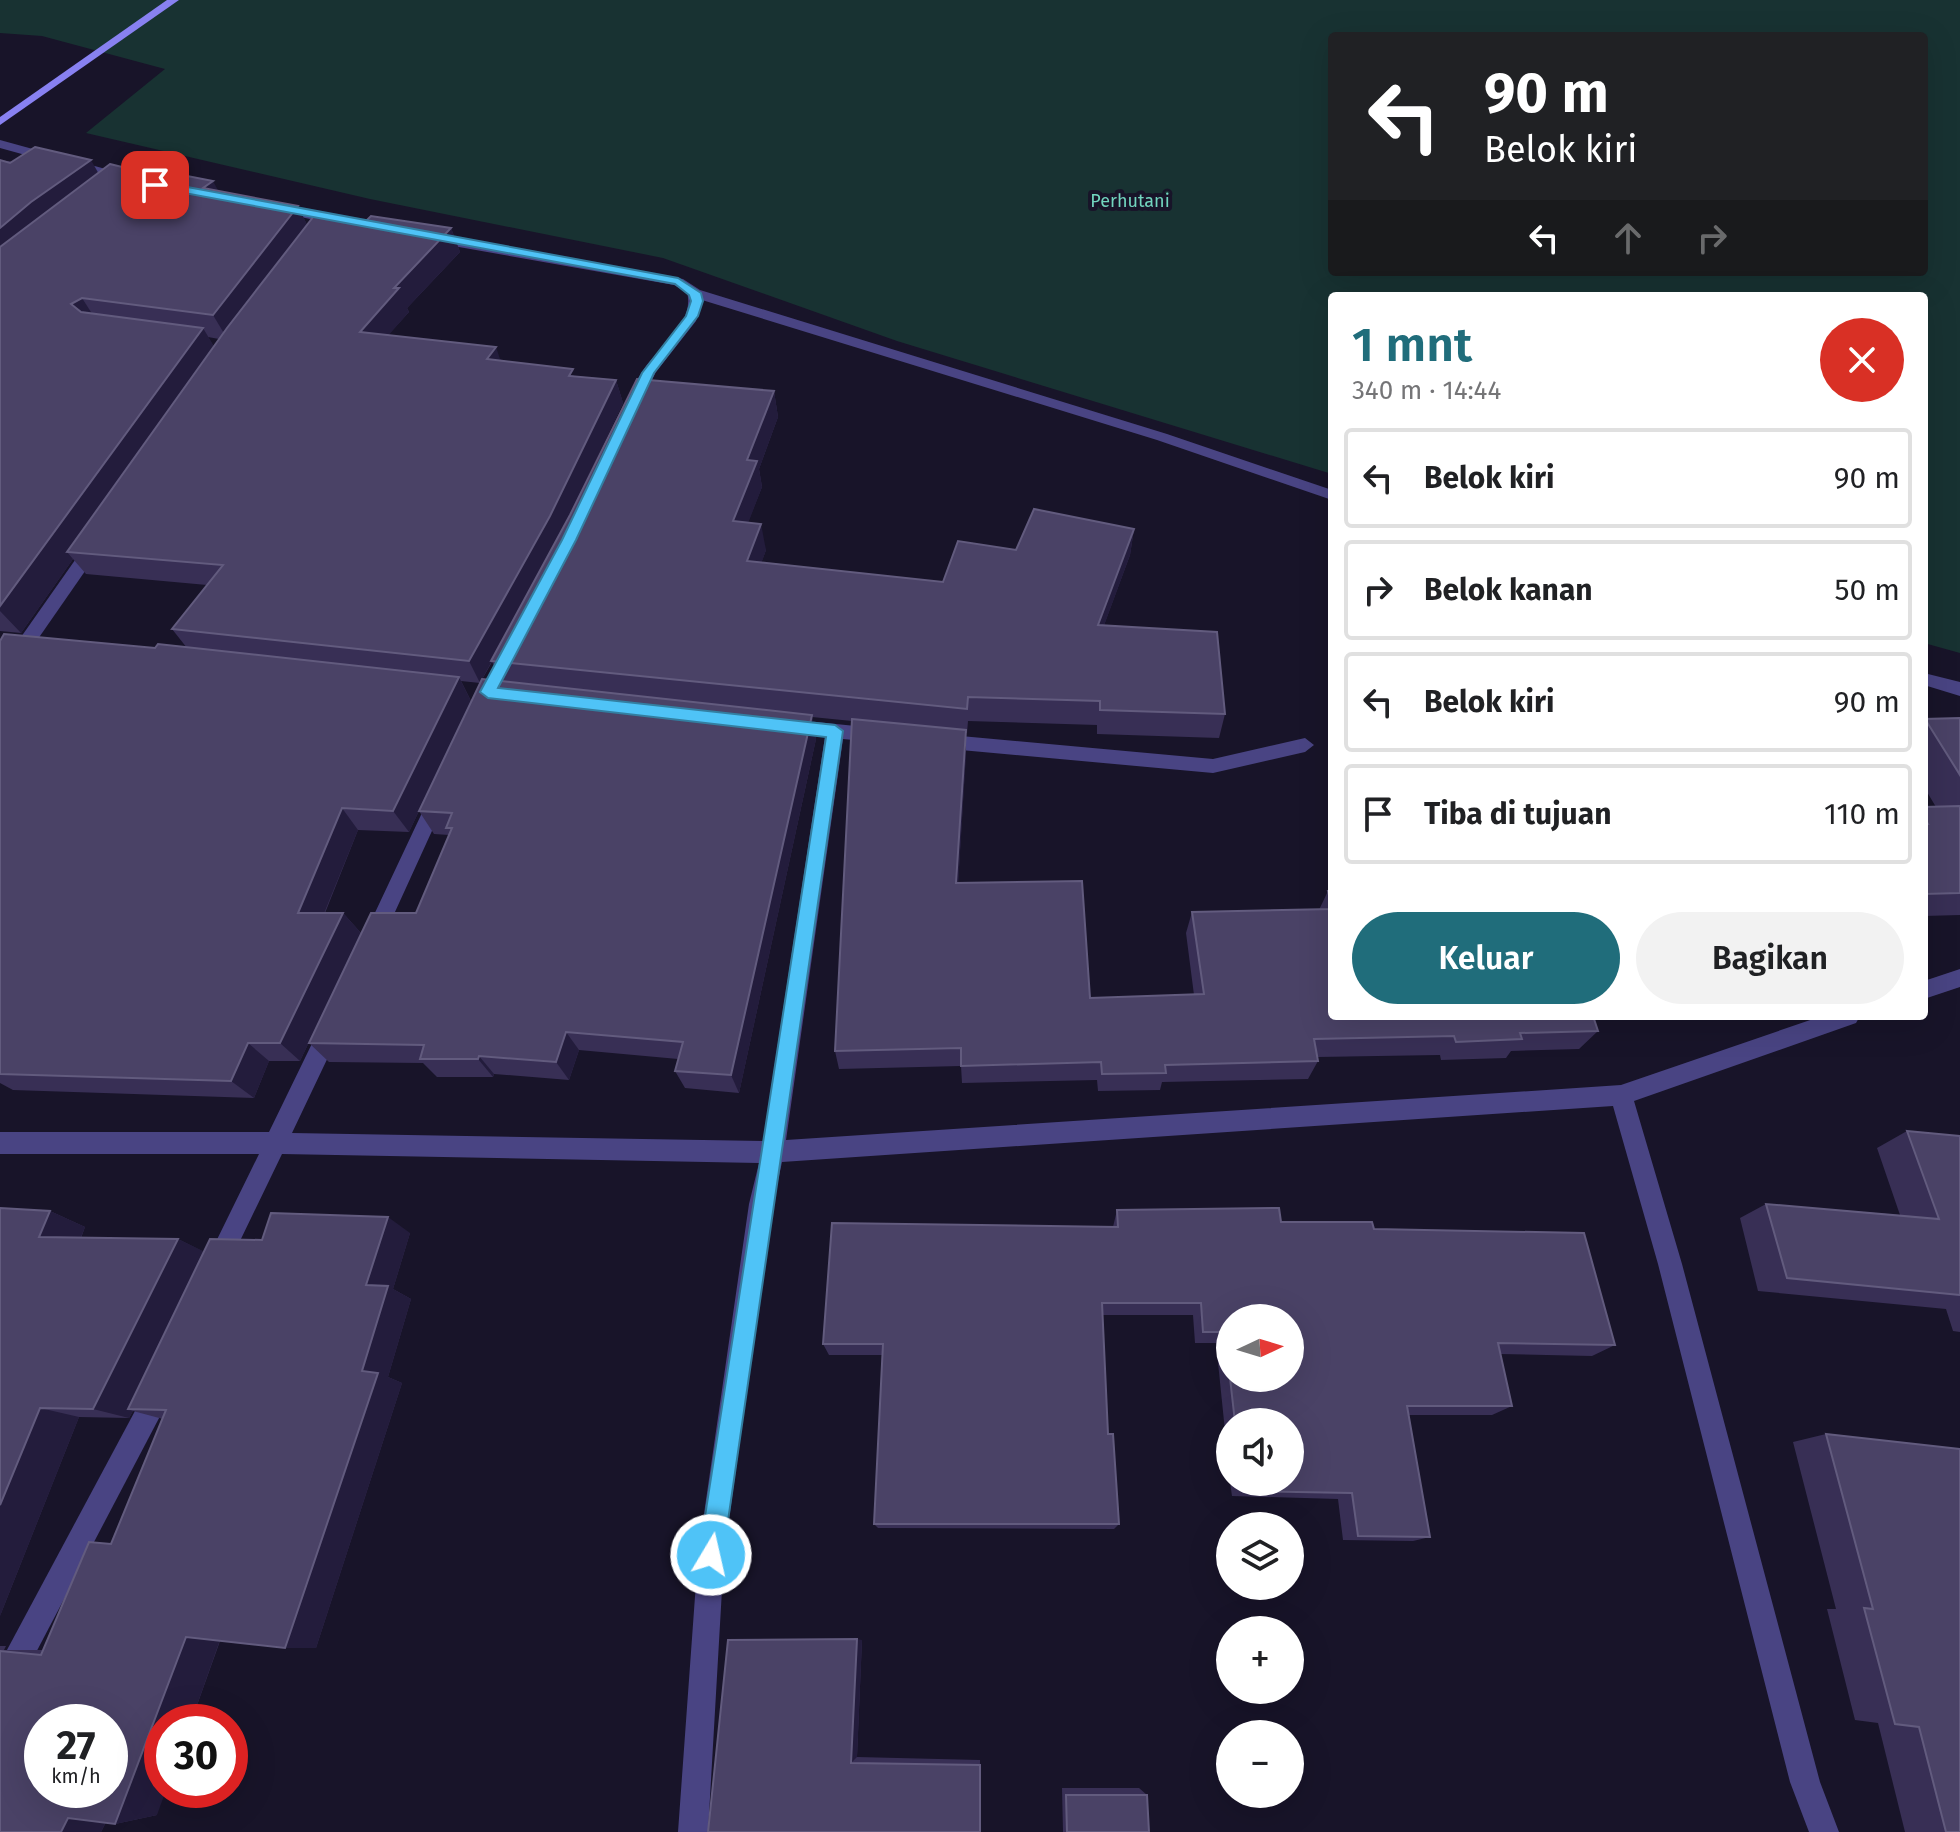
<!DOCTYPE html>
<html lang="id">
<head>
<meta charset="utf-8">
<style>
	body { margin:0; font-family:"Fira Sans",sans-serif; background:#f2f2f2; color:#202124; height:100vh; display:flex; flex-direction:column; font-size:30px; white-space:nowrap }
	* { box-sizing:border-box; margin:0 }
	p { font-size:26px; color:#757577 }
	.icon { flex:none; width:44px; height:44px; fill:none; stroke:currentColor; stroke-width:2; stroke-linecap:round; stroke-linejoin:round }
	.map { position:relative; flex:1; overflow:hidden }
	.sheet { position:absolute; left:1328px; top:292px; width:600px; height:728px; display:flex; flex-direction:column; background:#fff; border-radius:8px; box-shadow:0 8px 32px #0002 }
	.sheet>* { flex:none }
	.hud { position:absolute; left:1328px; top:32px; width:600px; height:244px; border-radius:8px; box-shadow:0 8px 32px #0002; background:#202124; color:#fff; overflow:hidden }
	.needle { width:52px; rotate:86deg }
	.controls { position:absolute; left:1216px; top:1304px; display:grid; gap:16px }
	.controls a { display:grid; place-items:center; width:88px; height:88px; border-radius:50%; background:#fff; box-shadow:0 8px 32px #0002; font-size:40px }
	.speed { position:absolute; left:24px; top:1704px; display:flex; gap:16px; font-size:40px; font-weight:700; text-align:center }
	.speed>* { display:grid; place-content:center; width:104px; height:104px; border-radius:50%; background:#fff; box-shadow:0 8px 32px #0002; line-height:1 }
	.speed small { font-size:20px; font-weight:400 }
	.speed .limit { border:12px solid #d22; background:#fff; color:#111 }
	.pin { position:absolute; display:grid; place-items:center; width:68px; height:68px; color:#fff; margin:-34px; border-radius:16px; box-shadow:0 4px 12px #0006 }
	.me { position:absolute; width:88px; margin:-44px; rotate:9deg; stroke-linejoin:round; filter:drop-shadow(0 0 6px #0008) }
	.turn { display:flex; align-items:center; gap:28px; height:168px; padding:0 24px; font-size:36px }
	.turn .icon { width:104px; height:104px; stroke-width:2.5 }
	.turn b { display:block; font-size:56px; line-height:68px }
	.lanes { display:flex; align-items:center; height:76px; padding:0 24px; background:#0003; justify-content:center; gap:40px; direction:ltr }
	.lanes .off { opacity:.35 }
	.round { display:grid; place-items:center; flex:none; width:84px; height:84px; border-radius:42px; background:#f2f2f2 }
	.head { display:flex; align-items:center; justify-content:space-between; height:136px; padding:0 24px }
	h1 { font-size:48px; font-weight:600; line-height:60px; color:#206d7b }
	.button { display:flex; gap:16px; margin-top:auto; padding:16px 24px }
	.button a { flex:1; height:92px; border-radius:48px; background:#206d7b; color:#fff; font-size:32px; font-weight:600; line-height:92px; text-align:center }
	.button a+a { background:#f2f2f2; color:#202124 }
	ul { padding:0; list-style:none }
	li { display:flex; align-items:center; gap:24px; height:100px; margin:0 16px 12px; padding:0 8px; border:4px solid #e0e0e0; border-radius:8px }
	li div { flex:1 }
	li b { display:block; font-size:30px }
	li em { font-style:normal }
	.map>svg:first-child { display:block }
	.green { fill:#183232; fill-rule:evenodd }
	.lines { fill:none; stroke-linecap:round; stroke-linejoin:round }
	.street { fill:#494483; fill-rule:evenodd }
	.secondary { fill:#8881f1; fill-rule:evenodd }
	.wall { fill:#382f55; fill-rule:evenodd }
	.shaded-wall { fill:#231c3c }
	.building { fill:#4a4266; stroke:#625b7e; stroke-width:2; fill-rule:evenodd }
	.route { fill:#4fc3f7; stroke:#337fa1; stroke-width:2 }
	.labels { text-anchor:middle; stroke-width:8; stroke-linejoin:round; paint-order:stroke }
	.far-park-label { font-size:18px; fill:#72d5bf; stroke:#181429 }
</style>
</head>
<body>
<div class="map">
<svg width="1960" height="1832" viewBox="0 0 1960 1832">
	<rect width="100%" height="100%" fill="#181429"/>
	<path class="green" d="M0 0H1960V653L1924 643V296H1332V474L897 341 663 258 370 199 86 133 165 69 42 36 0 33ZM1332 36H1924V272H1332Z"/>
	<g class="lines">
		<g class="street">
			<path d="M0 140 131 176 133 179 127 183 0 148Z"/>
			<path d="M276 204 339 217 345 221 339 225 272 211V205Z"/>
			<path d="M429 234 683 279 700 290 1167 434 1332 490V500L1157 440 702 300 696 321 656 372 638 407H628L626 404C631 392 636 380 644 369 660 346 695 323 687 292L674 285 425 241V235Z"/>
			<path d="M93 542 99 543V551L6 685 0 686V667L87 543Z"/>
			<path d="M1924 673 1960 682V696L1924 685Z"/>
			<path d="M787 719 875 728 884 735 875 742 843 739 786 1140 1621 1085 1822 1016H1860L1856 1023 1634 1101 1682 1264 1820 1782 1839 1832H1809L1790 1782 1658 1264 1613 1106 782 1162 773 1204 724 1555 708 1832H678L698 1555 749 1204 759 1163 282 1154 225 1272 217 1276 209 1272 205 1264 259 1154H0V1132H269L322 1023 330 1020 338 1023 341 1030 292 1133 763 1141 825 737 781 731 778 726 781 721Z"/>
			<path d="M939 734 1213 759 1305 738 1314 745 1305 752 1213 773 939 748 930 741Z"/>
			<path d="M438 791 445 793 447 798 384 936 381 942 374 945 367 942 364 936 429 798 431 793Z"/>
			<path d="M1960 969V987L1924 999V981Z"/>
			<path d="M159 1379 168 1383 172 1392 168 1401 10 1702 0 1706V1663L150 1383Z"/>
		</g>
		<path class="secondary" d="M167 0H179L0 125V117Z"/>
	</g>
	<g class="wall">
		<path d="M0 160 218 191 298 206 307 225 366 221 451 228 460 252 407 308 409 312 388 335 575 376 616 380 623 403 563 528 774 391 778 417 759 469 762 487 748 522 766 550 761 563 943 582 1016 550 1134 529 1130 555 1104 625 1225 714 1219 738 1097 734V725L968 721 967 733H966V753L958 883 1090 998 1194 995 1186 933 1192 912 1319 910 1328 891 1598 1031 1579 1049 1511 1051 1506 1058 1441 1060 1440 1055 1317 1057 1318 1061 1308 1079 1162 1082 1160 1090 1098 1091 1097 1080 962 1083 961 1066 839 1069 835 1051 852 721 812 717 816 739 739 1093 685 1088 675 1071 678 1059 579 1050 569 1080 494 1074 493 1077H437L423 1063 329 1062 309 1043 416 913 449 835 434 834 419 811 502 681 492 662 480 683 461 681 471 701 409 832 358 830 325 913H343L361 933 300 1061H269L254 1098 13 1090 0 1083V641L155 648H187L172 629 207 585 86 574 73 559 21 633 0 631ZM208 337 219 339 214 347Z"/>
		<path d="M1960 718V915L1924 916V807H1936L1924 787V720Z"/>
		<path d="M1907 1131 1960 1136V1332L1953 1331 1946 1309 1758 1291 1740 1218 1766 1204 1900 1215 1877 1148Z"/>
		<path d="M1117 1210 1374 1229 1615 1345 1592 1356 1500 1354 1512 1406 1492 1415H1409L1430 1537 1413 1541 1343 1540 1338 1499 1232 1496 1230 1482H1290V1422H1230V1480L1216 1343H1195L1193 1315H1102L1108 1434 1119 1524 1114 1529 878 1528 874 1524 882 1355H829L823 1344 1113 1227Z"/>
		<path d="M50 1211 85 1227 81 1238 178 1239 204 1252 262 1240 410 1233 393 1289 411 1299 388 1377 402 1383 316 1648H285L220 1641 191 1722H162L157 1815 115 1824 106 1822 101 1832H0V1646H6L4 1650H43L111 1544 163 1419 133 1411 129 1418 79 1417 0 1616Z"/>
		<path d="M1826 1434 1960 1832H1905L1878 1723 1855 1720 1827 1609H1836L1793 1442Z"/>
		<path d="M862 1640 857 1757 980 1760V1832H708Z"/>
		<path d="M1062 1788H1139L1147 1795 1149 1832H1063Z"/>
	</g>
	<g class="shaded-wall">
		<path d="M91 160 105 185 0 268V228L31 202Z"/>
		<path d="M213 181 226 205 203 188Z"/>
		<path d="M298 206 310 231 228 340 213 315Z"/>
		<path d="M451 228 460 252 407 308 409 312 371 355 360 332 394 288Z"/>
		<path d="M82 298 98 323 88 329 71 304Z"/>
		<path d="M203 328 218 353 67 552 73 559 21 633 0 611V606Z"/>
		<path d="M496 347 504 371 487 359Z"/>
		<path d="M616 380 623 403 558 539 480 683 469 661Z"/>
		<path d="M774 391 778 417 759 469 762 487 739 547 733 521 747 460Z"/>
		<path d="M761 524 766 550 753 587 747 561Z"/>
		<path d="M1134 529 1130 555 1095 650 1098 625Z"/>
		<path d="M459 677 471 701 409 832 393 811Z"/>
		<path d="M812 715 816 739 739 1093 731 1075Z"/>
		<path d="M966 730V753L957 904 956 883Z"/>
		<path d="M342 808 358 830 316 933 298 913Z"/>
		<path d="M343 913 361 933 300 1061 280 1043Z"/>
		<path d="M566 1032 579 1050 569 1080 556 1062Z"/>
		<path d="M248 1043 269 1061 254 1098 231 1081Z"/>
		<path d="M479 1056 494 1074 493 1077 478 1059Z"/>
		<path d="M50 1211 85 1227 75 1252 39 1237Z"/>
		<path d="M388 1217 410 1233 393 1289 411 1299 388 1377 402 1383 316 1648H285L362 1371 366 1285Z"/>
		<path d="M178 1239 209 1254 128 1409 133 1411 129 1418 93 1409Z"/>
		<path d="M40 1408 79 1417 0 1616V1505Z"/>
		<path d="M186 1637H221L191 1722H162V1790H166L157 1815 115 1824Z"/>
		<path d="M857 1639 862 1640 857 1757 851 1763Z"/>
		<path d="M112 1810 101 1832H61L68 1818Z"/>
	</g>
	<g class="building">
		<path d="M35 147 91 160 31 202 0 228V160L10 163Z"/>
		<path d="M110 164 126 168 131 165 213 181 203 188 298 206 213 315 82 298 71 304 81 312 203 328 0 606V247Z"/>
		<path d="M317 212 366 221 371 216 451 228 394 288H399L360 332 496 347 487 359 573 369 569 376 616 380 550 516 469 661 172 629 223 565 67 552 227 328Z"/>
		<path d="M637 379 774 391 747 460 757 461 733 521 761 524 747 561 943 582 958 541 1016 550 1034 509 1134 529 1098 625 1217 632 1225 714 1100 710V701L968 697 967 709 491 661 570 515Z"/>
		<path d="M4 634 155 648 158 644 459 677 393 811 342 808 298 913H343L280 1043H248L231 1081 0 1074V641Z"/>
		<path d="M482 679 812 715 731 1075 675 1071 683 1042 566 1032 556 1062 479 1056 478 1059H420L424 1045 309 1043 371 913H416L452 828H446L452 813 419 811Z"/>
		<path d="M1960 718V775L1925 719Z"/>
		<path d="M852 719 966 730 956 883 1082 881 1090 998 1204 994 1192 912 1332 909 1328 891H1332V1016H1593L1598 1031 1520 1033 1522 1039 1456 1042 1454 1036 1314 1039 1318 1061 1165 1065 1166 1073 1102 1074 1101 1062 961 1066V1048L835 1051Z"/>
		<path d="M1960 806V893L1924 894V824H1928L1924 817V807Z"/>
		<path d="M1907 1131 1960 1136V1295L1787 1278 1766 1204 1939 1219Z"/>
		<path d="M0 1208 50 1211 39 1237 178 1239 93 1409 40 1408 0 1505Z"/>
		<path d="M1279 1208 1281 1222H1372L1374 1229 1584 1233 1615 1345 1498 1343 1512 1406H1407L1430 1537 1358 1536 1352 1493 1242 1491 1241 1482H1290V1422H1235L1230 1378H1290V1318H1230V1378L1225 1332H1203L1201 1303H1102L1108 1434H1113L1119 1524H874L883 1344H823L832 1223 1118 1227 1117 1210Z"/>
		<path d="M271 1213 388 1217 366 1285 388 1286 362 1371 378 1373 285 1648 186 1637 115 1824 68 1818 61 1832H0V1651L41 1655 89 1542 111 1544 166 1410 128 1409 210 1239 262 1240ZM42 1722H110V1790H42Z"/>
		<path d="M1826 1434 1960 1449V1832H1946L1919 1727 1895 1724 1864 1608 1873 1609Z"/>
		<path d="M857 1639 851 1763 980 1765V1832H708L728 1640Z"/>
		<path d="M1066 1795H1147L1149 1832H1067Z"/>
	</g>
	<path class="route" d="M155 181 678 278 701 293 703 301 698 316 654 373 576 540 498 688 835 725 843 731 723 1555 720 1563 711 1567 702 1563 699 1555 826 737 488 698 480 692 562 540 642 373 686 316 691 301 689 295 675 284 152 187V182Z"/>
	<g class="labels">
		<g class="far-park-label">
			<text x="1130" y="207">Perhutani</text>
		</g>
	</g>
</svg>
<div class="controls">
<a><svg class="needle" viewBox="-14 -14 28 28"><path d="M0-13l5 13h-10z" fill="#e53935"/><path d="M0 13l5-13h-10z" fill="#757577"/></svg></a>
<a><svg class="icon" aria-label="sound" viewBox="0 0 24 24"><path d="M4 9h4l5-4v14l-5-4H4zM17 9q2 3 0 6"/></svg></a>
<a><svg class="icon" aria-label="layers" viewBox="0 0 24 24"><path d="M12 4l9 5-9 5-9-5zM3 14l9 5 9-5"/></svg></a>
<a>+</a>
<a>−</a>
</div>
<div class="speed"><div>27<small>km/h</small></div><div class="limit">30</div></div>
<div class="pin" style="left:155px;top:185px;background:#d93025"><svg class="icon" aria-label="arrive" viewBox="0 0 24 24"><path d="M6 21V4h12l-3 4 3 4H6"/></svg></div>
<svg class="me" style="left:711px;top:1555px" viewBox="-20 -20 40 40"><circle r="17" fill="#4fc3f7" stroke="#fff" stroke-width="3"/><path d="M0-11L8 9 0 5-8 9z" fill="#fff"/></svg>
<div class="hud">
<div class="turn"><svg class="icon" aria-label="left" viewBox="0 0 24 24"><path d="M17 20v-9H6M10 6l-5 5 5 5"/></svg><div><b>90 m</b>Belok kiri</div></div>
<div class="lanes"><svg class="icon" aria-label="left" viewBox="0 0 24 24"><path d="M17 20v-9H6M10 6l-5 5 5 5"/></svg><svg class="icon off" aria-label="ahead" viewBox="0 0 24 24"><path d="M12 20V5M6 11l6-6 6 6"/></svg><svg class="icon off" aria-label="right" viewBox="0 0 24 24"><path d="M7 20v-9h11M14 6l5 5-5 5"/></svg></div>
</div>
<section class="sheet">
<div class="head"><div><h1>1 mnt</h1><p>340 m · 14:44</p></div><a class="round" style="background:#d93025;color:#fff"><svg class="icon" aria-label="close" viewBox="0 0 24 24"><path d="M6 6l12 12M18 6L6 18"/></svg></a></div>
<ul>
<li><svg class="icon" aria-label="left" viewBox="0 0 24 24"><path d="M17 20v-9H6M10 6l-5 5 5 5"/></svg><div><b>Belok kiri</b></div><em>90 m</em></li>
<li><svg class="icon" aria-label="right" viewBox="0 0 24 24"><path d="M7 20v-9h11M14 6l5 5-5 5"/></svg><div><b>Belok kanan</b></div><em>50 m</em></li>
<li><svg class="icon" aria-label="left" viewBox="0 0 24 24"><path d="M17 20v-9H6M10 6l-5 5 5 5"/></svg><div><b>Belok kiri</b></div><em>90 m</em></li>
<li><svg class="icon" aria-label="arrive" viewBox="0 0 24 24"><path d="M6 21V4h12l-3 4 3 4H6"/></svg><div><b>Tiba di tujuan</b></div><em>110 m</em></li>
</ul>
<div class="button"><a>Keluar</a><a>Bagikan</a></div>
</section>
</div>
</body>
</html>
